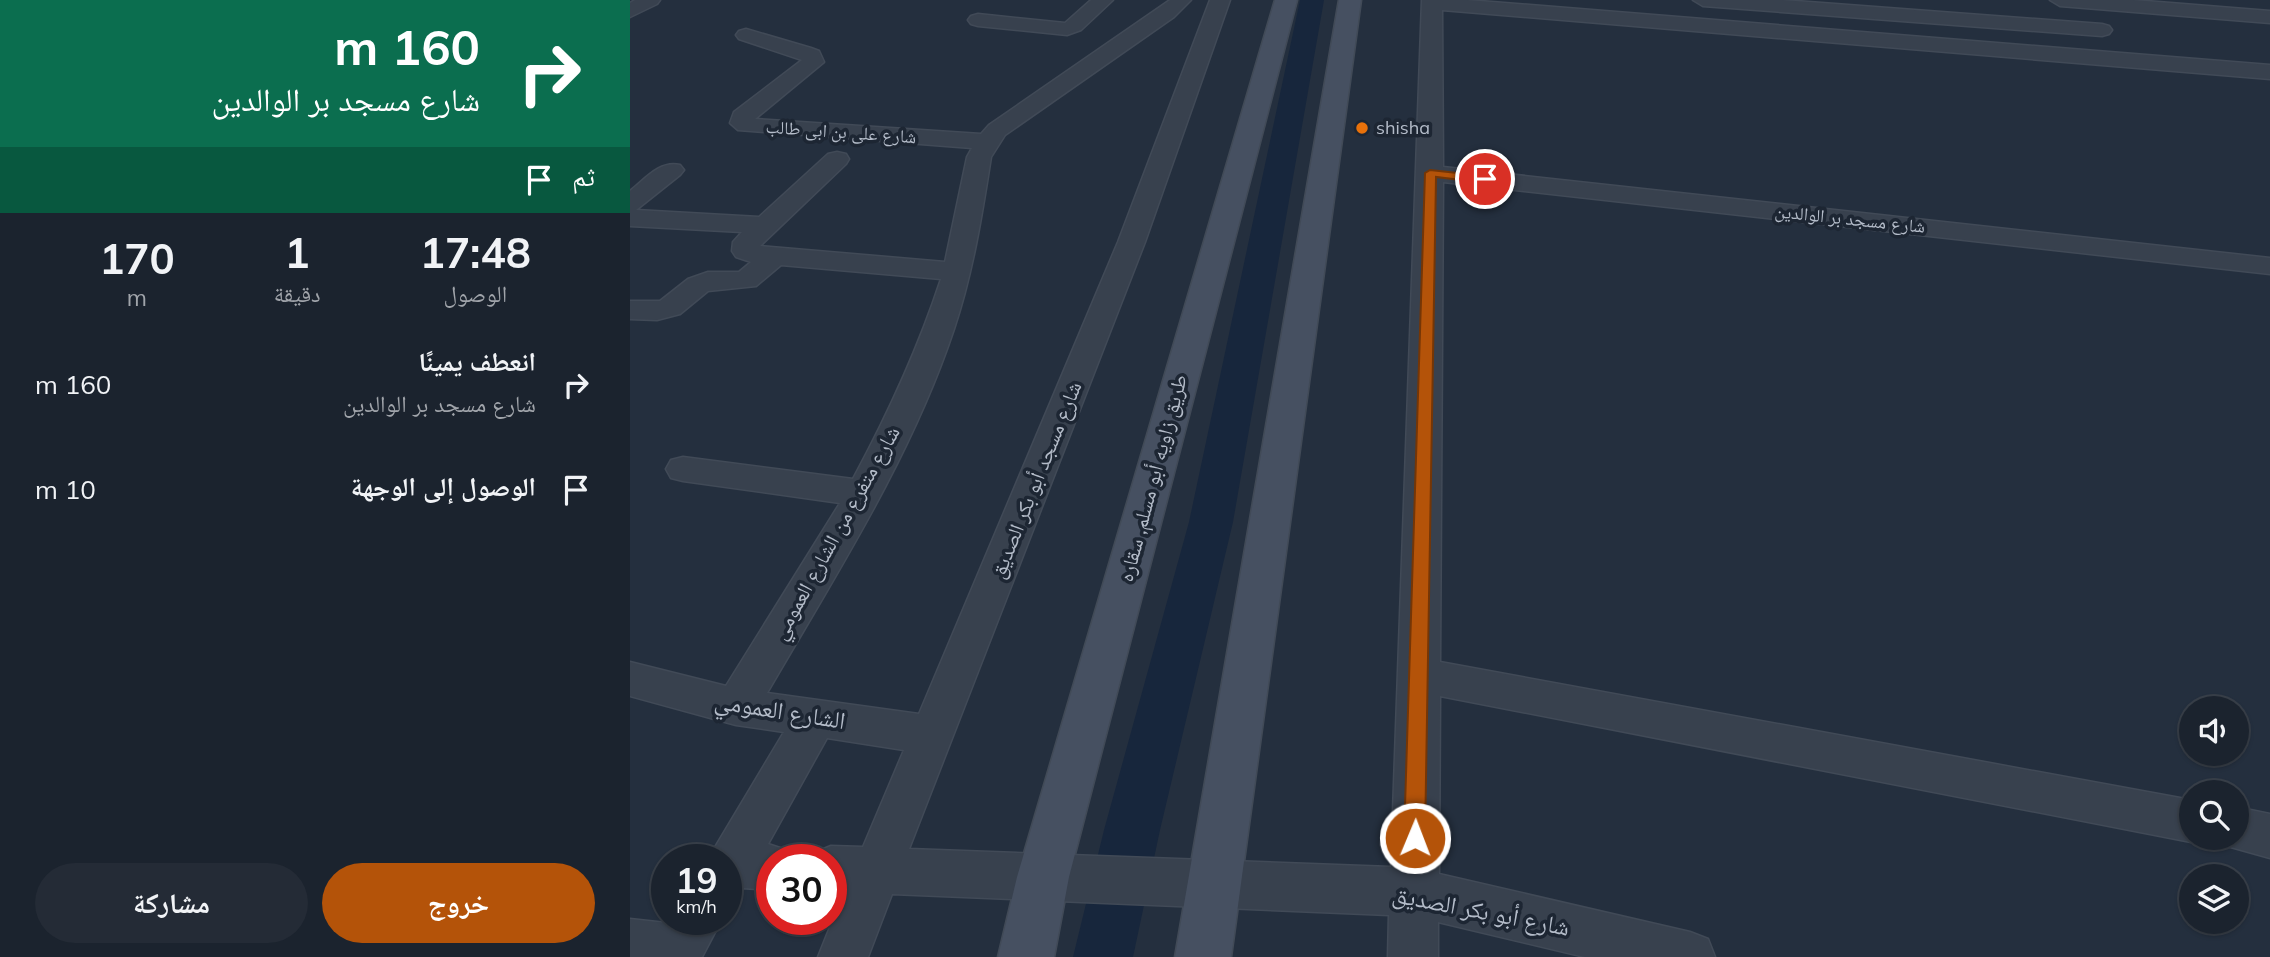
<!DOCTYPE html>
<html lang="ar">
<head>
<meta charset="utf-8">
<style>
	body { margin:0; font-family:Mulish,"Noto Naskh Arabic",sans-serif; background:#242b36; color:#f1f3f6; direction:rtl; height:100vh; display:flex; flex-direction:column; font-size:26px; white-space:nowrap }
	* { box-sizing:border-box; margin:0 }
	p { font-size:23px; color:#a0a4aa }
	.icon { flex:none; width:38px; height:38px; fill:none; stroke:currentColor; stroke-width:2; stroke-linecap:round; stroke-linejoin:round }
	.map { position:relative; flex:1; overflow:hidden; direction:ltr }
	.panel { display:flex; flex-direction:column; background:#1b232e; width:630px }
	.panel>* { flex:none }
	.banner { background:#0b6e4f; color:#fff; overflow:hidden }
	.fabs { position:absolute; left:1549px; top:696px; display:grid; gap:14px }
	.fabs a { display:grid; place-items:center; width:70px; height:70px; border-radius:50%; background:#1b232e; box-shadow:0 2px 5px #0004,0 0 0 2px #39404a; font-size:35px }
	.speed { position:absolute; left:21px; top:844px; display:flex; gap:14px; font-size:35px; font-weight:700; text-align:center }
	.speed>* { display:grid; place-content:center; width:91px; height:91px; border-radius:50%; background:#1b232e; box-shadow:0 2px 5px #0004,0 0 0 2px #39404a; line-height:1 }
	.speed small { font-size:18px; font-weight:400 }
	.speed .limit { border:10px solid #d22; background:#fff; color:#111 }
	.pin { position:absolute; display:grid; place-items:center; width:60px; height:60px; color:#fff; margin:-30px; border:4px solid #fff; border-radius:50%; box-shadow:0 2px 7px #0007 }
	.me { position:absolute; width:77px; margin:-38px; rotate:1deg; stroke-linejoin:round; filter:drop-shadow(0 0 5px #0008) }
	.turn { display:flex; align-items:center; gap:24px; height:147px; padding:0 35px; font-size:32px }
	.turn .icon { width:91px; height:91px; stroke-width:2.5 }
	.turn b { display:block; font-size:49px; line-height:60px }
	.then { display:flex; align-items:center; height:66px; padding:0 35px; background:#0003; gap:14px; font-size:26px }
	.eta { display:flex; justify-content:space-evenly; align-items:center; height:119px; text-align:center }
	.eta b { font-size:42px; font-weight:700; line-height:49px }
	.primary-button { display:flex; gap:14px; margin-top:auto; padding:14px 35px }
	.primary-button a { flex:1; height:80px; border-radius:42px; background:#b45309; color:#fff; font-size:28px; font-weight:700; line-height:80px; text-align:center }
	.primary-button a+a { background:#242b36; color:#f1f3f6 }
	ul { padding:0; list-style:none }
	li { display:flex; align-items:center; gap:21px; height:105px; padding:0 35px }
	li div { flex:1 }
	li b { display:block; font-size:26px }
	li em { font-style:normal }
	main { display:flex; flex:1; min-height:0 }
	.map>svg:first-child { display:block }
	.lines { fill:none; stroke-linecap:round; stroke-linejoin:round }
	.canal { fill:#17263c; fill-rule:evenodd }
	.street-casing { stroke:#414a57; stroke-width:3 }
	.secondary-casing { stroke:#414a57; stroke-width:3 }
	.street { fill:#38414e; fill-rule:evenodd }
	.secondary { fill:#465061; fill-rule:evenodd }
	.route { fill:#b45309; stroke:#753606; stroke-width:2 }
	.food-dot { fill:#e8710a; stroke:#1d2633; stroke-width:2.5 }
	.labels { text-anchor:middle; stroke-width:7; stroke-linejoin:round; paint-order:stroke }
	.far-poi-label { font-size:18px; fill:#b4bcc9; stroke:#1d2633; text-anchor:start }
	.far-street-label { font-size:18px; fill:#b4bcc9; stroke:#1d2633 }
	.street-label { font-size:21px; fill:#b4bcc9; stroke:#1d2633 }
	.near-street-label { font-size:24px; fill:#b4bcc9; stroke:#1d2633 }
</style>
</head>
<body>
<main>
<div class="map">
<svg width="1640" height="957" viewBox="0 0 1640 957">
	<rect width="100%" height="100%" fill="#242f3e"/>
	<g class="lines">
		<path class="canal" d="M670 0H694L603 522 530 830 503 957H443L474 830 559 522Z"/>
		<g class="street-casing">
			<g id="street">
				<path d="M5 0H30L27 4 0 17V3Z"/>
				<path d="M461 0H483L451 30 437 35 348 26 341 24 338 20 341 16 348 14 435 23Z"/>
				<path d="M540 0H561L544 17 375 135 361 157C352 215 343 272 324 329 281 458 205 576 137 693L289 714 488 242 580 0H600L515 242 279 849 761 867 792 0H837L1640 65V79L812 10 813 167 1640 258V274L813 182 810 662 1561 800V838H1572L1561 842 810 696 809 874 1060 932 1078 939 1085 957H955L808 922V957H758L759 915 262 894 238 957H188L214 892H201V859H181L184 853 201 846 233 847 274 750 197 738 138 844 159 851 162 859H142V890L113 888 96 896V859H78L154 732 106 725 0 696V662L96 686 210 503 53 481 41 478 36 469 41 460 53 457 223 479C258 414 288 349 311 279L151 265 126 286 78 291 50 314 27 320 0 319V301H30L58 279 78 272H109L121 262 106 257 102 251 103 242 112 232 0 226V191C15 179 30 160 50 165L54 170 50 175 6 210 129 217 198 154 207 152 216 154 219 159 216 164 130 246 315 262 337 157 342 148 108 130 100 123 104 112 172 60 109 39 106 35 109 31 116 29 181 48 189 51 194 62 125 119 351 134 359 125Z"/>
				<path d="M1063 0H1152L1472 24 1479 26 1482 30 1479 34 1472 36 1073 6Z"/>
				<path d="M1420 0H1503L1640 11V23L1430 6Z"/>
				<path d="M1606 807 1640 814V858L1590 844 1587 838H1606Z"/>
				<path d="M0 919 36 923 38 919H92L72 957H0Z"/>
			</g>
		</g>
		<g class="secondary-casing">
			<g id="secondary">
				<path d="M645 0H667L439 877 424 957H368L387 877Z"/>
				<path d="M709 0H731L601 957H545Z"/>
			</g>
		</g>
		<use href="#street" class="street"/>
		<use href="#secondary" class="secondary"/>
	</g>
	<path class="route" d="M800 170 855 176 860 179 855 183 806 177 795 838 792 845 785 848 777 845 774 838 795 173Z"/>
	<circle class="food-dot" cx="732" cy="128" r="7"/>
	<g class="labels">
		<g class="far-poi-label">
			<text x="746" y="134">shisha</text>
		</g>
		<g class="far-street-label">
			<text transform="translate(211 132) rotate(4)" y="6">شارع على بن ابى طالب</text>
			<text transform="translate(1220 219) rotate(6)" y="6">شارع مسجد بر الوالدين</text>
		</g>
		<g class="street-label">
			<text transform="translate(523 478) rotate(-75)" y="7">طريق زاويه أبو مسلم, سقاره</text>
			<text transform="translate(406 480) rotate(-68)" y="7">شارع مسجد أبو بكر الصديق</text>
			<text transform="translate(206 533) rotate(-61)" y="7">شارع متفرع من الشارع العمومي</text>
		</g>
		<g class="near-street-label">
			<text transform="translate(150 711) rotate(9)" y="8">الشارع العمومي</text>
			<text transform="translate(851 911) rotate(11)" y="8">شارع أبو بكر الصديق</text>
		</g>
	</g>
</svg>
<div class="fabs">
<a><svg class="icon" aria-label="sound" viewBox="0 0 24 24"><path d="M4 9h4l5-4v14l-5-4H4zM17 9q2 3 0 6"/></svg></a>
<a><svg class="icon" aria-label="search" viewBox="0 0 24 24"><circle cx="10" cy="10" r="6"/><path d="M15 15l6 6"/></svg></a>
<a><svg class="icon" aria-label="layers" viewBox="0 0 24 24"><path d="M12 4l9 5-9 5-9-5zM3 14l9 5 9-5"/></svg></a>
</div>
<div class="speed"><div>19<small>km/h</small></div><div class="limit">30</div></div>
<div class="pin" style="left:855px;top:179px;background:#d93025"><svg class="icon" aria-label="arrive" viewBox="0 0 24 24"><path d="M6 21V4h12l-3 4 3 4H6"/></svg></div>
<svg class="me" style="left:785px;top:838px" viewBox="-20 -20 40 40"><circle r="17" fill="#b45309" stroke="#fff" stroke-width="3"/><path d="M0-11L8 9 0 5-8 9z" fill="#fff"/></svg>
</div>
<section class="panel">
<div class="banner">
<div class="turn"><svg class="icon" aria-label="right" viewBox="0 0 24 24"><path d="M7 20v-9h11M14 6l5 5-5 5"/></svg><div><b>160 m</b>شارع مسجد بر الوالدين</div></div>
<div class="then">ثم<svg class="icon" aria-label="arrive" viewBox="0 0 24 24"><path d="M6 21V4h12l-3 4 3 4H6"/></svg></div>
</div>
<div class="eta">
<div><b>17:48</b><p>الوصول</p></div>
<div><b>1</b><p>دقيقة</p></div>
<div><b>170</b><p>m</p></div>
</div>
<ul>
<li><svg class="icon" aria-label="right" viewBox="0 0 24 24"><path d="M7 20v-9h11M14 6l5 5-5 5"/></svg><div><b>انعطف يمينًا</b><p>شارع مسجد بر الوالدين</p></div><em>160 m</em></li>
<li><svg class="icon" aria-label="arrive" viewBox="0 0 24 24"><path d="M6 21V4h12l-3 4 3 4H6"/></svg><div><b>الوصول إلى الوجهة</b></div><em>10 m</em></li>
</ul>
<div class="primary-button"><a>خروج</a><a>مشاركة</a></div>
</section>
</main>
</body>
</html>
